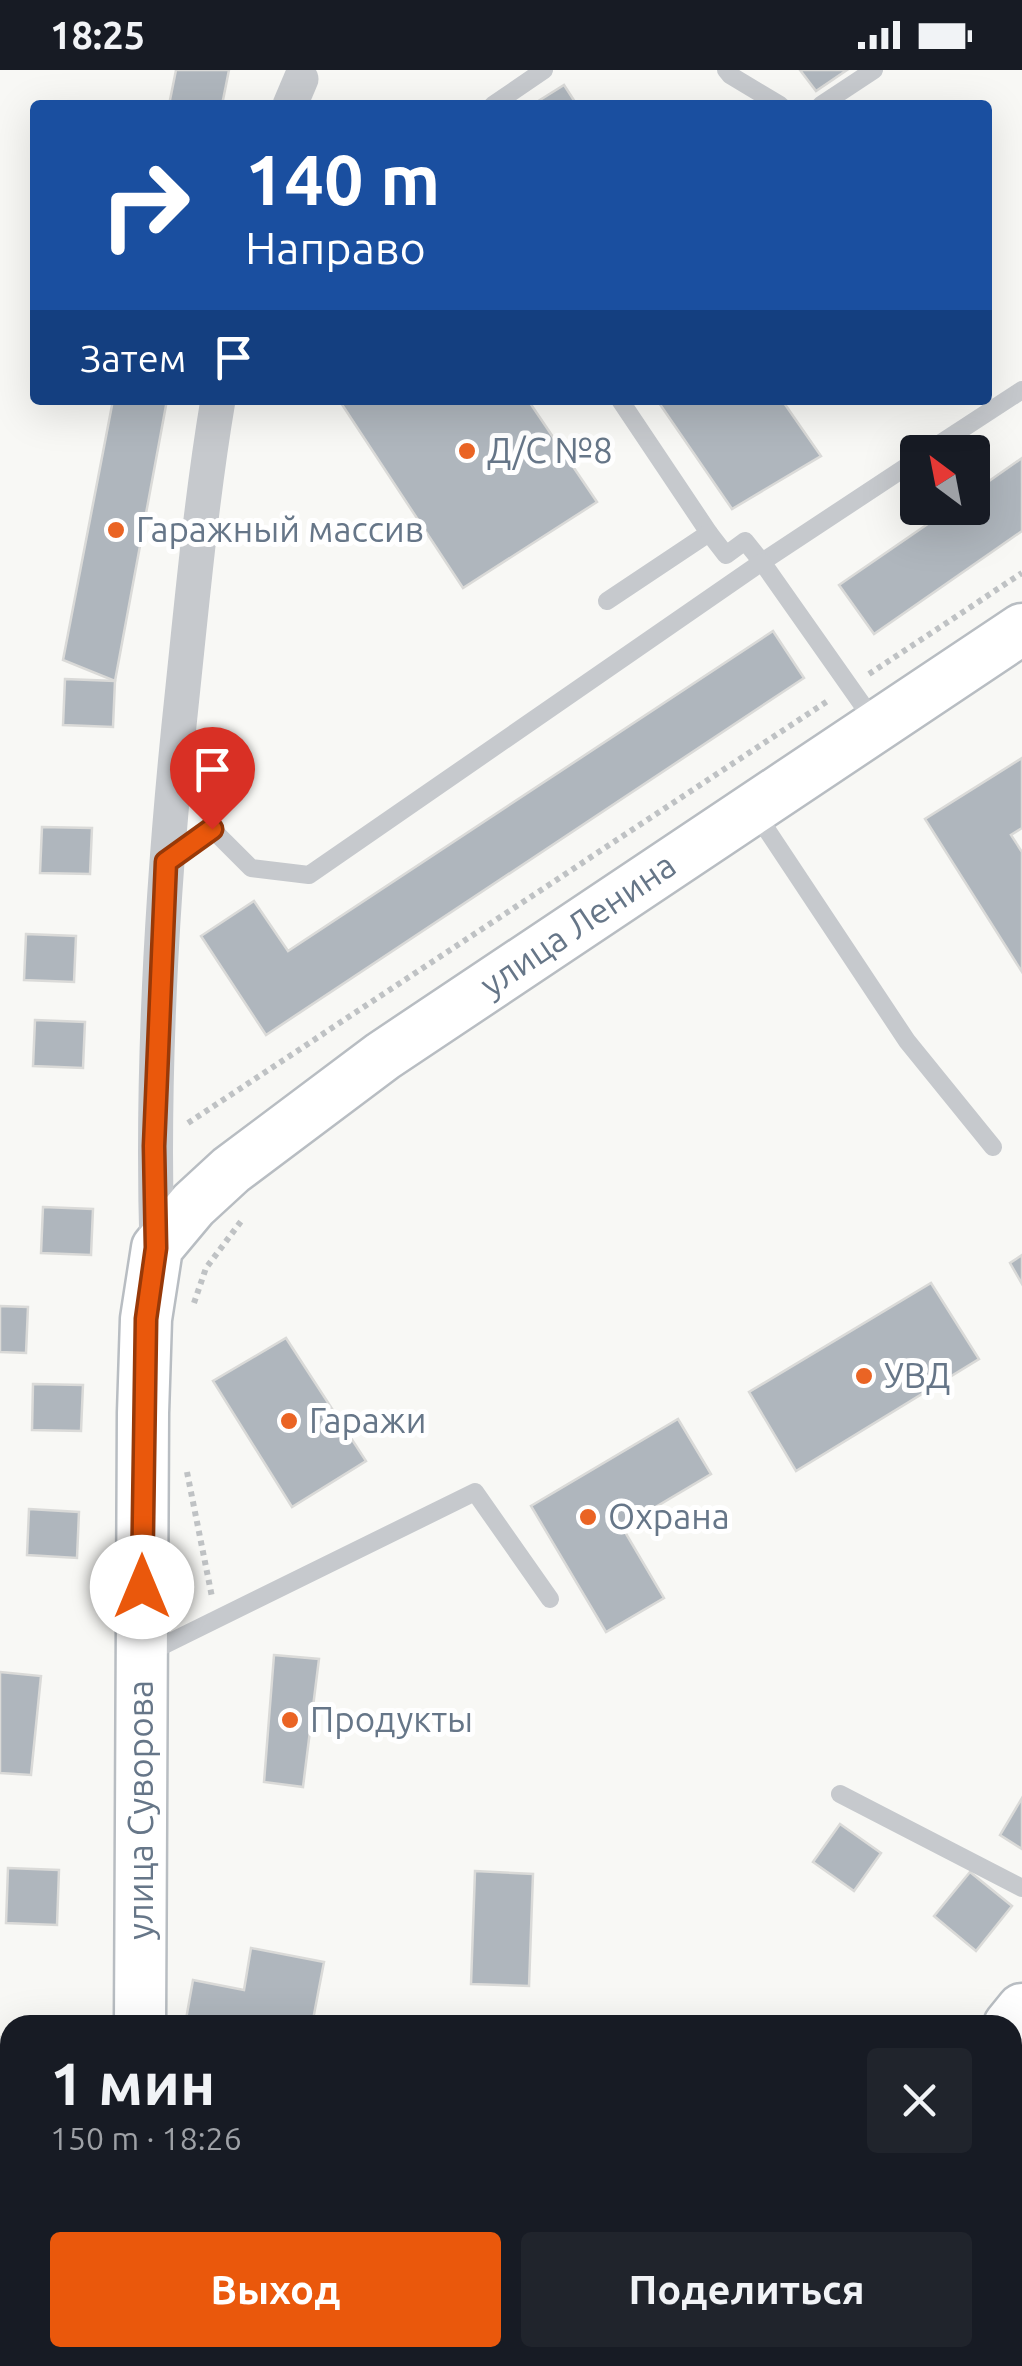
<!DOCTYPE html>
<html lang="ru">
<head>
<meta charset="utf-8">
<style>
	body { margin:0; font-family:Ubuntu,sans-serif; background:#20242c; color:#f1f3f6; height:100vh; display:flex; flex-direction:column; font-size:38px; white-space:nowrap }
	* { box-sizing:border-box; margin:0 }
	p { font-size:32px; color:#9ea1a6 }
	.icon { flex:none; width:55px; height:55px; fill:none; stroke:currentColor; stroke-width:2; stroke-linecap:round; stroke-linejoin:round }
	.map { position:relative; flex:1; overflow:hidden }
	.drawer { position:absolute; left:0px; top:1945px; width:1022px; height:352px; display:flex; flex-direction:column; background:#171b24; border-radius:30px 30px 0 0; box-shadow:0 10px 40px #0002 }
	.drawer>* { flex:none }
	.hud { position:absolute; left:30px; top:30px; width:962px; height:305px; border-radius:10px; box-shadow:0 10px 40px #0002; background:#1a4fa0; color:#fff; overflow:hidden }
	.needle { width:65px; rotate:328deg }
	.fabs { position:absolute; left:900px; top:365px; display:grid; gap:20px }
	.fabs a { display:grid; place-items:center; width:90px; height:90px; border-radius:10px; background:#171b24; box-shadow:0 10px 40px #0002; font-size:50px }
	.pin { position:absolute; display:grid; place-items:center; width:85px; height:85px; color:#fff; margin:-102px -42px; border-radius:50% 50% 50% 0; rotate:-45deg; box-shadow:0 0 10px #0007 }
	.pin .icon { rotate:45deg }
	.me { position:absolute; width:110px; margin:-55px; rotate:0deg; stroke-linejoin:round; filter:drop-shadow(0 0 8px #0008) }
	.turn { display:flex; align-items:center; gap:35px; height:210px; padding:0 50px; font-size:45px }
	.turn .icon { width:130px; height:130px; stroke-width:2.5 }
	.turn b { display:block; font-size:70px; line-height:85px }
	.then { display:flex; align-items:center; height:95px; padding:0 50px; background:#0003; gap:20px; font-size:38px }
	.round { display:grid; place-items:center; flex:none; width:105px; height:105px; border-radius:10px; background:#20242c }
	.head { display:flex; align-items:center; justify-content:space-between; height:170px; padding:0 50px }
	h1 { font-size:60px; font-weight:700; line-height:75px }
	.primary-button { display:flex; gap:20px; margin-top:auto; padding:20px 50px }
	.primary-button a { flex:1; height:115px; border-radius:10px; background:#ea580c; color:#fff; font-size:40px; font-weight:700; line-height:115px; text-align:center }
	.primary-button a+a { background:#20242c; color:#f1f3f6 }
	.status { display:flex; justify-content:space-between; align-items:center; height:70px; padding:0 50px; background:#171b24; direction:ltr }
	.status svg { height:28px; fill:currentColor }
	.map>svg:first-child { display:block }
	.building { fill:#afb6bd; stroke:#dadad8; stroke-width:2.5 }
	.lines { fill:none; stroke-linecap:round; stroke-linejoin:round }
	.secondary-casing { stroke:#b8bdc2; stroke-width:55 }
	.path { stroke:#bfc2c4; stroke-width:6; stroke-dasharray:5 5; stroke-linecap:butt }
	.lane { stroke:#c6c9cd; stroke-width:18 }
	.street { stroke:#c6c9cd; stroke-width:35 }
	.secondary { stroke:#fff; stroke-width:50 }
	.route-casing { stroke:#983908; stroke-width:25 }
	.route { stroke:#ea580c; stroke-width:18 }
	.poi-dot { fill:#ea6424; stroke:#fff; stroke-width:4 }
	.labels { text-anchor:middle; stroke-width:10; stroke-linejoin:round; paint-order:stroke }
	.poi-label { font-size:35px; fill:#667688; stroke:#fff; text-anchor:start }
	.street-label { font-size:35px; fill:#667688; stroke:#fff }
</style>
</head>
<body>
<div class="status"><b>18:25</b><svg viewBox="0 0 49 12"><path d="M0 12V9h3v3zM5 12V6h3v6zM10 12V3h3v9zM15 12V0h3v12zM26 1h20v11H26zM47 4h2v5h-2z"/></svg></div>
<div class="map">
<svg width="1022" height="2296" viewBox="0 0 1022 2296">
	<rect width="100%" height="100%" fill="#f8f8f5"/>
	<g class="building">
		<path d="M176 0H229L222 35H169Z"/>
		<path d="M800 0H847L816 21Z"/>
		<path d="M564 15 577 35H532Z"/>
		<path d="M113 330H167L115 611 63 590Z"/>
		<path d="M339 330H528L597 432 463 518Z"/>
		<path d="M657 330H782L821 386 732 439Z"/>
		<path d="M1022 388V461L874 564 839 515 951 438H972V423Z"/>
		<path d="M773 561 804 608 266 965 201 866 254 831 288 881Z"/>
		<path d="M65 609 115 611 113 657 63 655Z"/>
		<path d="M1022 688V758L1011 765 1022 782V902L925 749Z"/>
		<path d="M42 757 92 758 90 804 40 803Z"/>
		<path d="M26 864 76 866 74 912 24 910Z"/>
		<path d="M35 950 85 952 83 998 33 996Z"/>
		<path d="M43 1137 93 1139 91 1185 41 1183Z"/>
		<path d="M1022 1185V1214L1010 1193Z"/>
		<path d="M931 1213 979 1289 796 1401 749 1322Z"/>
		<path d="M0 1236 28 1237 26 1283 0 1282Z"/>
		<path d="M286 1268 366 1391 292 1437 213 1311Z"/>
		<path d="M33 1314 83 1315 81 1361 32 1360Z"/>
		<path d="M678 1349 711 1404 622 1457 664 1528 606 1562 531 1436Z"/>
		<path d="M29 1439 79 1442 77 1488 27 1485Z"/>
		<path d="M274 1585 319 1589 303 1717 264 1712Z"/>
		<path d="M0 1602 41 1606 31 1705 0 1703Z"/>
		<path d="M1022 1728V1779L1000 1765Z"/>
		<path d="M840 1754 881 1783 854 1821 813 1792Z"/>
		<path d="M8 1798 59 1800 57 1855 6 1853Z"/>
		<path d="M475 1801 533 1804 529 1916 471 1914Z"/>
		<path d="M970 1802 1012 1836 976 1881 934 1846Z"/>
		<path d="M251 1878 324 1892 312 1955H185L193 1910 244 1920Z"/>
		<rect x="0" y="1967" width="10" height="46"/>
		<rect x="0" y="2115" width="10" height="56"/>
		<path d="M1012 2170 1022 2176V2237L1012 2248Z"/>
		<path d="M0 2186H10V2254L0 2253Z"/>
		<path d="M819 2288H837L849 2296H813Z"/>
		<path d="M921 2288H979L972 2296H933Z"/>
	</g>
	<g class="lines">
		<g class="secondary-casing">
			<g id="secondary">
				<path d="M140 1955 143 1343 146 1249 157 1178 193 1135 231 1100 383 986 1022 559"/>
				<path d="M1009 1955 1022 1939"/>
				<path d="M123 2296 124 2288"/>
				<path d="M729 2296 734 2288"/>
			</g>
		</g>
		<g class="path">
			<path d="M869 604 1022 503"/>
			<path d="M188 1053 829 630"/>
			<path d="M194 1233 206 1198 242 1150"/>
			<path d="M187 1402 212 1527"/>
		</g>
		<g class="lane">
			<path d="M726 0 730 5 780 35"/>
			<path d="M493 35 544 0"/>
			<path d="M821 35 874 0"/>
			<path d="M620 330 709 463"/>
			<path d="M927 382 1022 320"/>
			<path d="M607 531 709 463 726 485 745 471 762 492 918 389"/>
			<path d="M755 742 907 971 993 1077"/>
			<path d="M167 792 212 759 251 798 309 805 762 492 876 654"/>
			<path d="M146 1584 475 1422 550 1529"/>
			<path d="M840 1724 1022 1818"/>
		</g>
		<g class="street">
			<path d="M290 35 301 9"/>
			<path d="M157 1178C151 991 163 803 183 617 193 521 202 425 218 330"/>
		</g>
		<use href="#secondary" class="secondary"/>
	</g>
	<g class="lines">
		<g class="route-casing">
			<path id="route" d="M142 1517 146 1249 156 1178 154 1076 166 792 212 759"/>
		</g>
		<use href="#route" class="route"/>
	</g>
	<g class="poi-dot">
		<circle cx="467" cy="381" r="10"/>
		<circle cx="116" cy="460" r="10"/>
		<circle cx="864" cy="1306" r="10"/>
		<circle cx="289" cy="1351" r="10"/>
		<circle cx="588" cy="1447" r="10"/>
		<circle cx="290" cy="1650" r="10"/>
	</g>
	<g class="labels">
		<g class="poi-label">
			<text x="487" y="393">Д/С №8</text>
			<text x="136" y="472">Гаражный массив</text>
			<text x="884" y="1318">УВД</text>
			<text x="309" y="1363">Гаражи</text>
			<text x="608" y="1459">Охрана</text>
			<text x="310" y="1662">Продукты</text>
		</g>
		<g class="street-label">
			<text transform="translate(578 855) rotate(-34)" y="12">улица Ленина</text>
			<text transform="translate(141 1740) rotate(-90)" y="12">улица Суворова</text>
		</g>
	</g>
</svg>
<div class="fabs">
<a><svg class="needle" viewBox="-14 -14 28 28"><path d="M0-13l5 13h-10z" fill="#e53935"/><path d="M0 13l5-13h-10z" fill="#9ea1a6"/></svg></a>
</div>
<div class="pin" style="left:212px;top:759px;background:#d93025"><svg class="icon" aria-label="arrive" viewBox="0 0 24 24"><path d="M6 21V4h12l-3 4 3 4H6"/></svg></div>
<svg class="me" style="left:142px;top:1517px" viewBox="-20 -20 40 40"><circle r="19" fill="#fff"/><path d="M0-13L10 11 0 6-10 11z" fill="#ea580c"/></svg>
<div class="hud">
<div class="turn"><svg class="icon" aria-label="right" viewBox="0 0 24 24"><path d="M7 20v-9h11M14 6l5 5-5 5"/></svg><div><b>140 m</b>Направо</div></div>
<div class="then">Затем<svg class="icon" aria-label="arrive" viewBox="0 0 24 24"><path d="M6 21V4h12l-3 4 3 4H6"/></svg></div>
</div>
<section class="drawer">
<div class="head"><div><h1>1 мин</h1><p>150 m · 18:26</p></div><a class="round"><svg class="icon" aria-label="close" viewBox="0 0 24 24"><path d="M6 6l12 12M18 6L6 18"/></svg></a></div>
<div class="primary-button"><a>Выход</a><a>Поделиться</a></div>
</section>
</div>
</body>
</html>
